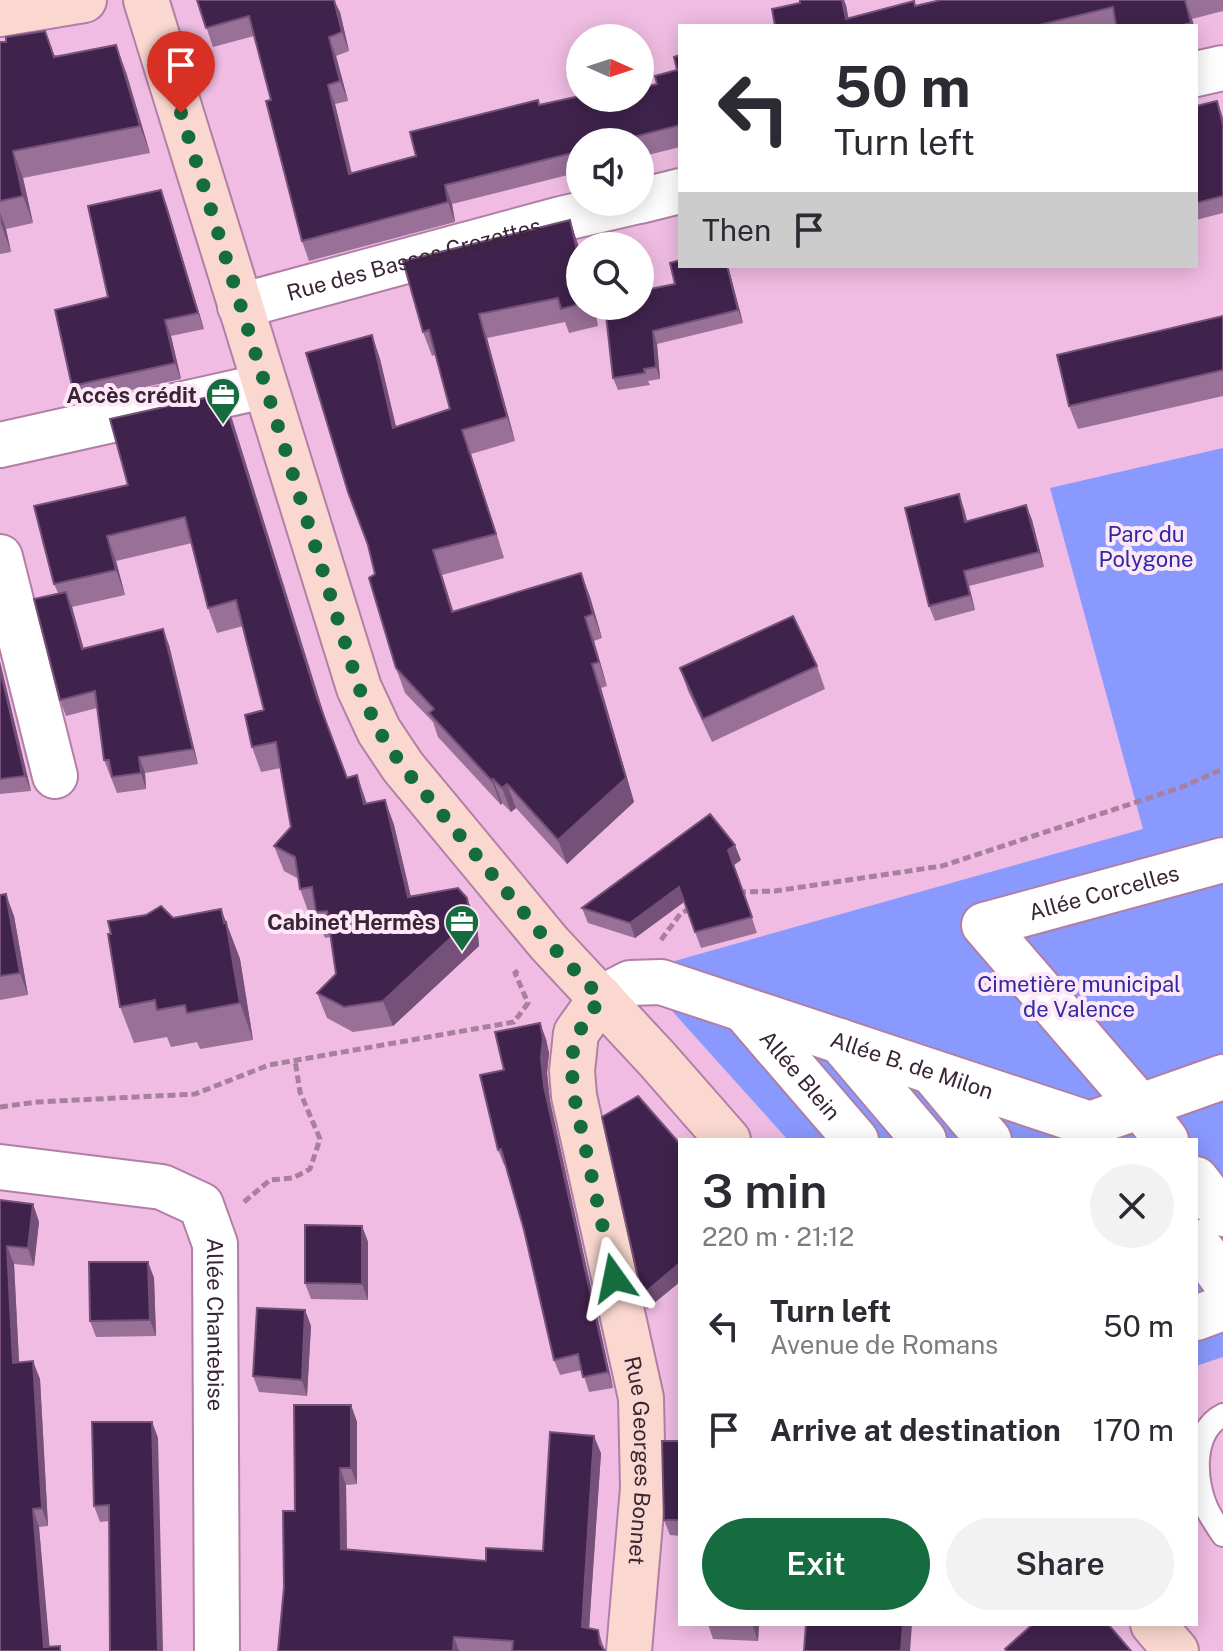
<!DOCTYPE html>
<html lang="en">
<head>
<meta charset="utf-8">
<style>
  :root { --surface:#fff; --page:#f2f2f3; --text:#2b2b33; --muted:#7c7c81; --accent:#146c3f }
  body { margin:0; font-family:"Public Sans",sans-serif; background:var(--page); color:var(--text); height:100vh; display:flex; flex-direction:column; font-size:30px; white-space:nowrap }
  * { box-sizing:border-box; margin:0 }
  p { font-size:26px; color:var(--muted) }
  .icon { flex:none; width:44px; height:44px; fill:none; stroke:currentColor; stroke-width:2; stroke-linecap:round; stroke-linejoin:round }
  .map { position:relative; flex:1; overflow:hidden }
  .drawer { position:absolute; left:678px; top:1138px; width:520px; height:488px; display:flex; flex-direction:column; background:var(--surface); border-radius:0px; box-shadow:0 4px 20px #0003 }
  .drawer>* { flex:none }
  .top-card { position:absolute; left:678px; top:24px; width:520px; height:244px; border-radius:0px; box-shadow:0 4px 20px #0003; background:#fff; color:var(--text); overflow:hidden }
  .needle { width:52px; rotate:93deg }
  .fabs { position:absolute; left:566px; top:24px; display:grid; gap:16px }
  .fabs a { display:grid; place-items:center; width:88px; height:88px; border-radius:50%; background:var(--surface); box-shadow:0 4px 20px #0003; font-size:40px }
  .pin { position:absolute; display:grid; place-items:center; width:68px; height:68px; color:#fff; margin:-82px -34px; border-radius:50% 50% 50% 0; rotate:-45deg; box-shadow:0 0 8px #0007 }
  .pin .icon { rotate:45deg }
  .me { position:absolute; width:88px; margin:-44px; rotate:348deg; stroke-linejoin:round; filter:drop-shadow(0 0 6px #0008) }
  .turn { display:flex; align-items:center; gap:28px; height:168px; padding:0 24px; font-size:36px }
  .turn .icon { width:104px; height:104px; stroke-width:2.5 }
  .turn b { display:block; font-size:56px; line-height:68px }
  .then { display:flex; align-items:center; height:76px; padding:0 24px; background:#0003; gap:16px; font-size:30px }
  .round { display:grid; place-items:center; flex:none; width:84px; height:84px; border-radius:42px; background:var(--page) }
  .head { display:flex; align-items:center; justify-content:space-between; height:136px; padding:0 24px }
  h1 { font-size:48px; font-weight:600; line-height:60px }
  .cta { display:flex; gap:16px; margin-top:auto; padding:16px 24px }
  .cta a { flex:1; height:92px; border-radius:48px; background:var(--accent); color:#fff; font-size:32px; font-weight:600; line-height:92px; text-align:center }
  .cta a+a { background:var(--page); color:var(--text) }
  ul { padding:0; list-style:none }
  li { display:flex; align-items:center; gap:24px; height:104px; padding:0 24px }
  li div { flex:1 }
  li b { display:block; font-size:30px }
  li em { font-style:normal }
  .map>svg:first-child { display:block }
  .green { fill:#8999fd }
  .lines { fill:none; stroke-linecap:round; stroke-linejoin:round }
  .lane-casing { stroke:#b17fa5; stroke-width:26 }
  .street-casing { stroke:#b17fa5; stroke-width:48 }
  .secondary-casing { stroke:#b17fa5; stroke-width:48 }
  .path { stroke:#a7809e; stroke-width:5; stroke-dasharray:8 4; stroke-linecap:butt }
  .lane { stroke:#fff; stroke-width:22 }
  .street { stroke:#fff; stroke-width:44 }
  .secondary { stroke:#fad8cf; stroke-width:44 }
  .wall { fill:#987098 }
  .shaded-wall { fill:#755179 }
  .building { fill:#40234c; stroke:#755179; stroke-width:2 }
  .route { stroke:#146c3f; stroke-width:14; stroke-dasharray:0 25.2 }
  .labels { text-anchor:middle; stroke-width:8; stroke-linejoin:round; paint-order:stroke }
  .street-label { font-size:22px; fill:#392535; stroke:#fee8f8 }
  .poi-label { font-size:22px; font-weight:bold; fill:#392535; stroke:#fee8f8; text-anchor:end }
  .park-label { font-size:22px; fill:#2f2aa1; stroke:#fee8f8 }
</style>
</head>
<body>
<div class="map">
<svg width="1223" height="1651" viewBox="0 0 1223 1651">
  <rect width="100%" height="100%" fill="#f0bce3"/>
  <path class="green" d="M1223 448V1357L1196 1366V1140H788L673 1012 661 982 671 962 1143 829 1050 488Z"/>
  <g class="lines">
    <g class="lane-casing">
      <path id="lane" d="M1223 1415C1190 1432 1194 1484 1209 1513 1213 1520 1218 1528 1223 1535"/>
    </g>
    <g class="street-casing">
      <g id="street">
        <path d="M1196 74 1223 68"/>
        <path d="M640 201 680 191"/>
        <path id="s1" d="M240 306 561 219 634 202"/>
        <path d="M0 445 264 386"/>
        <path d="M0 557 55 776"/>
        <path id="s2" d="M601 998 630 983 661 982 1090 1124 1223 1077"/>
        <path id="s3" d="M744 1010 856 1140"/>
        <path d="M840 1041 924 1140"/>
        <path d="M932 1072 989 1140"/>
        <path id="s4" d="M1166 1140 1140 1106 984 925 1223 860"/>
        <path id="s5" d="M0 1167 162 1187 201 1205 215 1244 217 1651"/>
        <path d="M1196 1179 1223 1214"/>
        <path d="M1196 1242 1223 1279"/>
        <path d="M1196 1318 1223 1308"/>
      </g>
    </g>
    <g class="secondary-casing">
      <g id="secondary">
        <path d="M146 0 359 688 379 731 403 767 549 943 657 1059 728 1140"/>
        <path d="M0 14 84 0"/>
        <path id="s6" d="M601 998 576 1033 572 1071 574 1096 641 1398 643 1488 629 1651"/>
        <path d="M1153 1624 1176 1651"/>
      </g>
    </g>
    <path class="path" d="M738 892 775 891 942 866 1182 787 1223 769
      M661 940 681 913 692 908
      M0 1107 37 1102 195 1094 269 1065 514 1022 528 1003 515 973 519 970
      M244 1202 270 1180 293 1178 310 1169 320 1139 300 1092 295 1060"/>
    <use href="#lane" class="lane"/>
    <use href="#street" class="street"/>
    <use href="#secondary" class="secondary"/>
  </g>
  <path class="wall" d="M197 0 340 12 349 51 336 56 348 101 335 104 352 173 416 156 538 100 540 105 580 98H589L590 100 657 84 677 70 680 55V147L640 157V142H580V172L452 204 455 222 309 261 302 241 271 100 254 36 213 47Z
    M941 0H1223V11L1192 19 1194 26H775L846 5 848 18 916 6Z
    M0 42 126 72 150 153 23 178 33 223 6 229 11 252 0 254Z
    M1217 101 1223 117V213L1196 220V106Z
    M161 190 204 329 171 336 181 379 78 402 72 386 108 297Z
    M570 220 580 251V306H593L598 326 569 333 565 322 487 338 515 441 471 454 504 558 442 575 453 612 581 573 590 597 602 638 594 641 607 686 601 688 634 802 567 864 516 808 511 812 502 803 501 805 438 737 433 722 405 693 396 668 375 574 372 335 380 359 396 427 450 409 435 355 432 356 423 332Z
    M728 266 743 323 657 344 660 379 648 381 650 385 618 390 613 378 675 284Z
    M1223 316V396L1078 429 1069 406Z
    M232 419 326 721 347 778 367 804 385 800 394 825 411 897 467 898 477 924 479 946 393 1026 353 1032 327 1018 317 993 336 974 331 937 325 938 316 913 309 914 300 889 299 879 284 871 274 846 291 827 281 768 261 772 252 747 264 710 243 626 217 633 208 608 192 543 116 561 125 595 72 607 84 649 169 645 198 764 145 773 146 789 117 793 104 760 97 708 66 716 60 700 58 593 54 584 128 485Z
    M1026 505 1032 520 1044 567 969 586 975 610 935 621 929 606 964 509 967 521Z
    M0 662 31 791 0 794Z
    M817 666 825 689 712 742 688 691 680 668Z
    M741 860 734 865 757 933 701 948 684 902 635 938 588 923 582 908Z
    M0 895 14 916 28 995 0 1000Z
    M221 909 240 959 253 1040 200 1049 197 1042 171 1047 167 1037 134 1043 120 1007 173 918Z
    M546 1039 549 1053 547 1073 550 1101 613 1388 589 1392 582 1370 560 1375 554 1360 524 1230 505 1165H504L498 1150Z
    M0 1200 33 1204 39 1222 34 1266 14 1264 19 1362 40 1379 48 1526 39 1527 49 1647 0 1651Z
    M362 1226 368 1242V1300L311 1299 305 1283Z
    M148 1262 154 1278 156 1336 96 1337 90 1321Z
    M305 1310 311 1326 307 1396 259 1392 253 1376Z
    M351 1405 357 1422V1484L346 1485 347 1549 486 1561 543 1551 601 1453 589 1629 598 1630 605 1651H278L295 1511Z
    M152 1422 158 1438 109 1521 100 1522 94 1506Z
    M680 1441V1536L670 1535 664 1520Z
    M708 1624H759L758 1641 713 1639Z"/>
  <path class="shaded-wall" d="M334 0 340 12 349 51 342 32Z
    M842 0H844L846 5 850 26 846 19Z
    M1185 0 1192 19 1194 26H1192L1191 23Z
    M329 37 336 56 348 101 340 81Z
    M116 45 126 72 150 153 140 126Z
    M328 85 335 104 356 194 349 174Z
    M13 151 23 178 33 223 23 196Z
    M445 185 452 204 455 222 448 202Z
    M161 190 167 206 204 329 198 313Z
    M0 212 6 229 11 252 1 224Z
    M570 220 580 251V264Z
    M727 266H728L743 323 738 310Z
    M591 306H593L598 326Z
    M479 314 487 338 515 441 507 417Z
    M165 320 171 336 181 379 175 363Z
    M653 331 657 344 660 379 656 367Z
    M372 335 380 359 402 452 393 428Z
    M222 394 232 419 327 724 317 698Z
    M462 430 471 454 504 558 496 534Z
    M959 494 964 509 971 537 965 522Z
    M1026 505 1032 520 1044 567 1039 552Z
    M107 536 116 561 125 595 116 570Z
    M433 550 442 575 461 636 452 612Z
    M964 571 969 586 975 610 970 595Z
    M581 573 590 597 602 638 593 614Z
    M66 592 72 607 88 665 82 649Z
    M585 617 594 641 607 686 599 662Z
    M163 629 169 645 198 764 193 749Z
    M0 662 31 791 25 776 0 669Z
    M592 664 601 688 634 802 567 864 558 840Z
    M139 757 145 773 146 789 141 773Z
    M357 775 366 801 373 830 364 804Z
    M493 779 502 803 501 805 492 781Z
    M507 784 516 808 511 812 502 788Z
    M385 800 394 825 417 923 408 897Z
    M735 845 741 860 734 865 757 933 728 850Z
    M679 887 684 902 635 938 630 923Z
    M6 894 14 916 28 995 20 973Z
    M467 898 477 924 479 946 393 1026 383 1001Z
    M221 909 240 959 253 1040 240 1003Z
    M540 1023 546 1039 549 1053 547 1073 550 1101 613 1388 608 1372 544 1086Z
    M33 1204 39 1222 34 1266 28 1248Z
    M362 1226 368 1242V1300L362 1284Z
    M7 1246 14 1264 20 1381 13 1363Z
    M148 1262 154 1278 156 1336 150 1320Z
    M680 1263V1282L647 1309 642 1295Z
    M305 1310 311 1326 307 1396 302 1380Z
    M33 1361 40 1379 48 1526 42 1508Z
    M351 1405 357 1422V1484L351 1468Z
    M152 1422 158 1438 163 1651H158Z
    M594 1436 601 1453 588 1644 582 1627Z
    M340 1468 346 1485 347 1566 341 1549Z
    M33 1509 39 1527 50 1651 44 1647Z
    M752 1624H759L758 1641Z
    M903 1624H912L910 1651H901Z
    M454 1637 459 1651H453Z"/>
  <path class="building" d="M197 0H334L342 32 329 37 340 81 328 85 349 174 416 156 410 132 538 100 539 105 580 96V98H589V100L596 98H640V88L657 84 655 76 677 70 674 57 680 55V125L614 142H580V151L445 185 448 202 302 241 266 101 271 100 249 16 206 28Z
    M800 0H842L846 19 914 1 915 6 941 0H1185L1191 23 1178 26H1157L1156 25 1150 26H1116L1113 7 1035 26H775L772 9 800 3Z
    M45 31 54 57 116 45 140 126 13 151 23 196 0 201V42H6V37Z
    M1217 101 1223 125V196L1196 203V106Z
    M161 190 198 313 165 320 175 363 72 386 55 310 108 297 88 206Z
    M570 220 580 264V304L561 309 558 298 479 314 507 417 462 430 496 534 433 550 452 612 581 573 593 614 585 617 599 662 592 664 626 778 558 840 507 784 502 788 493 779 492 781 429 713 434 709 396 668 369 578 375 574 368 545 348 492 306 353 372 335 393 428 450 409 429 330 423 332 403 261Z
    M680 260V266H727L738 310 653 331 656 367 644 369 645 373 613 378 605 306H640V291L675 284 670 263Z
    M1223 316V370L1069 406 1057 355Z
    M222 394 317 698 347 778 357 775 364 804 385 800 408 897 458 888 467 898 470 920 383 1001 344 1007 317 993 336 974 327 911 316 912 312 887 300 889 295 857 274 846 291 827 276 742 252 747 245 715 264 710 236 600 208 608 185 517 107 536 116 570 54 584 34 506 128 485 110 419Z
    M959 494 965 522 1026 505 1039 552 964 571 970 595 929 606 905 508Z
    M66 592 82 649 163 629 193 749 139 757 141 773 112 777 109 760H104L95 691 60 700 34 599Z
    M793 616 817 666 703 719 680 668Z
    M0 669 25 776 0 779Z
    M710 814 735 845 728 850 752 917 695 932 679 887 630 923 582 908Z
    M6 894 20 973 0 976V895Z
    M161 906 173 918 221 909 224 923 226 922 240 1003 187 1013 185 1005 157 1010 155 1000 120 1007 108 934H111L108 921 146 915Z
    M540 1023 543 1038 541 1058 544 1086 608 1372 583 1377 578 1354 554 1360 524 1230 501 1149 498 1150 480 1075 504 1070 495 1032Z
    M638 1096 680 1144V1263L642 1295 602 1117Z
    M0 1200 33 1204 28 1248 7 1246 13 1363 33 1361 42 1508 33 1509 44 1647 60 1646V1651H0Z
    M305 1225 362 1226V1284L305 1283Z
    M89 1262H148L150 1320 90 1321Z
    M257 1308 305 1310 302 1380 253 1376Z
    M294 1405H351V1468H340L341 1549 486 1561V1548L543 1551 550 1432 594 1436 582 1627 598 1630 600 1644 605 1651H512L513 1641 454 1637 453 1651H278L284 1587 283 1511H295Z
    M92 1422H152L158 1651H110L109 1505 94 1506Z
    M662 1441H680V1520H664Z
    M806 1624H903L901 1651H804Z
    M1033 1624H1108L1131 1651H1007L1005 1649Z"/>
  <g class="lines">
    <path class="route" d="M181 113 359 688 379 731 403 767 549 943 601 998C572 1039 569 1046 574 1096L614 1278"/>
  </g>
  <defs>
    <g id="office-pin" transform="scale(1.8)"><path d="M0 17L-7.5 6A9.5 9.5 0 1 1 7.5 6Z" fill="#146c3f" stroke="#fee8f8"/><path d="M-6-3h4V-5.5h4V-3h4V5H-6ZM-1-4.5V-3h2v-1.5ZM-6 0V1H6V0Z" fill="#fff"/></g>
  </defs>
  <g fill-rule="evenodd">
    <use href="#office-pin" x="223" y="395"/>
    <use href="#office-pin" x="462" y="922"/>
  </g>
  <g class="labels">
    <g class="street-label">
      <text dy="8" stroke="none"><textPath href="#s1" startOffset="180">Rue des Basses Crozettes</textPath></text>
      <text dy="8" stroke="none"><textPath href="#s4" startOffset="406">Allée Corcelles</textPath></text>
      <text dy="8" stroke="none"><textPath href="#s2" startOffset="328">Allée B. de Milon</textPath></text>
      <text dy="8" stroke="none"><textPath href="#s3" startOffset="86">Allée Blein</textPath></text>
      <text dy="8" stroke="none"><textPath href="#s5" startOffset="328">Allée Chantebise</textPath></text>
      <text dy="8" stroke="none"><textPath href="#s6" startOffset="478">Rue Georges Bonnet</textPath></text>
    </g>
    <g class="poi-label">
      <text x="197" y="403">Accès crédit</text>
      <text x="436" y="930">Cabinet Hermès</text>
    </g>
    <g class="park-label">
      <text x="1146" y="542">Parc du<tspan x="1146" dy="25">Polygone</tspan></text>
      <text x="1079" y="992">Cimetière municipal<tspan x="1079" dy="25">de Valence</tspan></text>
    </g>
  </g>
</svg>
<div class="fabs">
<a><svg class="needle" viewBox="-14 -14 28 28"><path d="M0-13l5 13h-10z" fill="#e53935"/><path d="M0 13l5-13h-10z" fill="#7c7c81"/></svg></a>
<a><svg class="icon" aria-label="sound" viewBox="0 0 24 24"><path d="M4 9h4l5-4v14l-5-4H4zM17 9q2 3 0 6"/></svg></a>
<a><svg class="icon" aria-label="search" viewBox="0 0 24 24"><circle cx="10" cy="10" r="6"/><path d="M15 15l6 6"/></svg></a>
</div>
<div class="pin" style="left:181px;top:113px;background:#d93025"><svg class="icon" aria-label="arrive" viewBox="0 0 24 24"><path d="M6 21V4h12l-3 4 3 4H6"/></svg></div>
<svg class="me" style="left:614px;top:1278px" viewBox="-20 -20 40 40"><path d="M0-17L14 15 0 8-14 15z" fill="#146c3f" stroke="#fff" stroke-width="4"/></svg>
<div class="top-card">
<div class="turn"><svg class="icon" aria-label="left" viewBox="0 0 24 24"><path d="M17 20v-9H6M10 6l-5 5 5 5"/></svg><div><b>50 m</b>Turn left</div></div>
<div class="then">Then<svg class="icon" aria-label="arrive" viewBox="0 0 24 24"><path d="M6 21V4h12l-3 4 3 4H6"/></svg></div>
</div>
<section class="drawer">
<div class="head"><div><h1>3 min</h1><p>220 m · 21:12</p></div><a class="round"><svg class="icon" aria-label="close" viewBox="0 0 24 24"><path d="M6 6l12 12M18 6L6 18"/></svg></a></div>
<ul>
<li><svg class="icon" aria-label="left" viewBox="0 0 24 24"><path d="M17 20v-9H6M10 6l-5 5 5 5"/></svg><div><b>Turn left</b><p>Avenue de Romans</p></div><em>50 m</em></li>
<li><svg class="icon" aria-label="arrive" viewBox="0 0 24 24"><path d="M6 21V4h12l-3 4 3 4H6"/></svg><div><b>Arrive at destination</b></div><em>170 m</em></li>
</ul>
<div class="cta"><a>Exit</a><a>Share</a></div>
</section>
</div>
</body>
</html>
